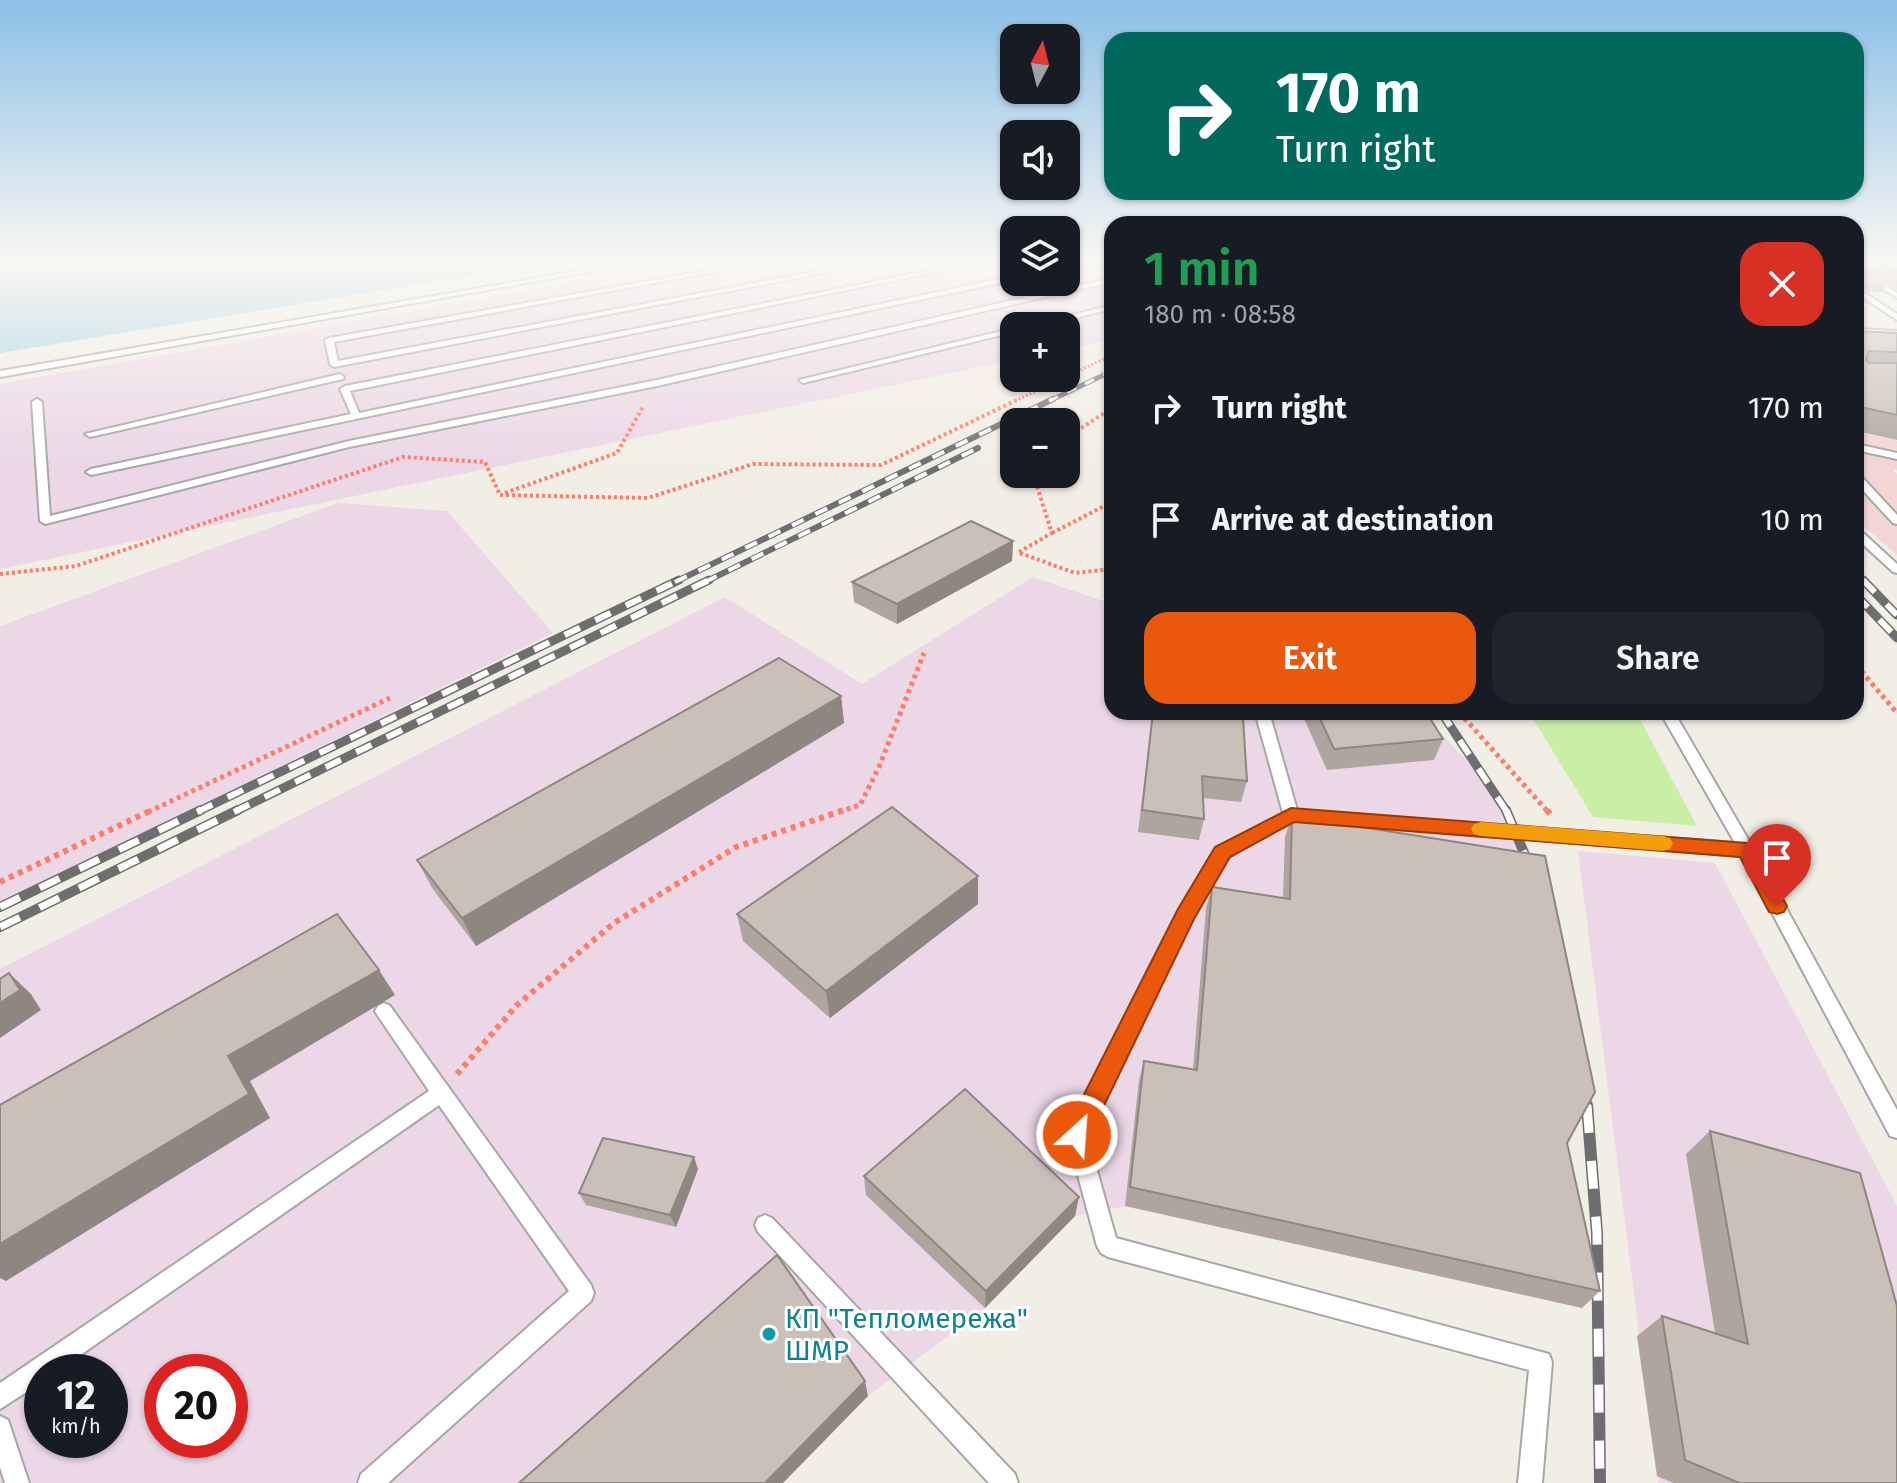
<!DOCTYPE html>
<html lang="en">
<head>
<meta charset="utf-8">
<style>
  :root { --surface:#171b24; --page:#20242c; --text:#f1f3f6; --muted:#9ea1a6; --accent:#ea580c }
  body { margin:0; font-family:"Fira Sans",sans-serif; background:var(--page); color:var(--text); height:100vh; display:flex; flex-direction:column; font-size:30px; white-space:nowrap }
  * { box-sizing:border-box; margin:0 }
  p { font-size:26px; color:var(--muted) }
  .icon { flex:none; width:44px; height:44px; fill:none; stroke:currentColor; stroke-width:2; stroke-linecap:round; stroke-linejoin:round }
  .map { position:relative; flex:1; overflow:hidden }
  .drawer { position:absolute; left:1104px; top:216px; width:760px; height:504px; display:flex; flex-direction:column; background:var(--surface); border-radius:24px; box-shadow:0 2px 6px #0004 }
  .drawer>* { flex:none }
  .banner { position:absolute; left:1104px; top:32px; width:760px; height:168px; border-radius:24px; box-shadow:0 2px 6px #0004; background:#00695c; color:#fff; overflow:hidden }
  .needle { width:52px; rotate:7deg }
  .fabs { position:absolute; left:1000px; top:24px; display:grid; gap:16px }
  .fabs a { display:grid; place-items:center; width:80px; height:80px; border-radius:16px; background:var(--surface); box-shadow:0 2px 6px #0004; font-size:40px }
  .speed { position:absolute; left:24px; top:1354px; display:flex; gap:16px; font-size:40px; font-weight:700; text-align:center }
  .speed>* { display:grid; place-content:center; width:104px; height:104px; border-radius:50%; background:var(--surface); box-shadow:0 2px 6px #0004; line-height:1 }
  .speed small { font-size:20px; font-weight:400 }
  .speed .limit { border:12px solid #d22; background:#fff; color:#111 }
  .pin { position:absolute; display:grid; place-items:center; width:68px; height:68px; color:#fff; margin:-82px -34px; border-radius:50% 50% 50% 0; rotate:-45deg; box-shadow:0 0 8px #0007 }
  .pin .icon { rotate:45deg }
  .me { position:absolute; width:88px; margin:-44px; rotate:26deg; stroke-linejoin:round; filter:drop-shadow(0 0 6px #0008) }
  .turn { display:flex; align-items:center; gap:28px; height:168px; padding:0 40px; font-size:36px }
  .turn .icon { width:104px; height:104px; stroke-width:2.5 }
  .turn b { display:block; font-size:56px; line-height:68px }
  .round { display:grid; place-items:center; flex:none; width:84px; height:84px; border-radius:24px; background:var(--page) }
  .summary { display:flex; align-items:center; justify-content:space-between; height:136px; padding:0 40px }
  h1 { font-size:48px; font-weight:600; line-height:60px; color:#1e9e55 }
  .primary-button { display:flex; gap:16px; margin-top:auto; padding:16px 40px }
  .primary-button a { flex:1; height:92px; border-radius:24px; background:var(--accent); color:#fff; font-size:32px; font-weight:600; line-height:92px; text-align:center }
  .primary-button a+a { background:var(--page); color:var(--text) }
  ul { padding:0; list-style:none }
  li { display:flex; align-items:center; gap:24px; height:112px; padding:0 40px }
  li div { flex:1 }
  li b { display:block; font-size:30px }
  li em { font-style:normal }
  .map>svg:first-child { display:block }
  .commercial { fill:#f3d5d3 }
  .industrial { fill:#ebd7e6; fill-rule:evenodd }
  .grass { fill:#c9efa7 }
  .water { fill:#a2d2e3 }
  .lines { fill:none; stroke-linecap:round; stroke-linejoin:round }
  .lane-casing { stroke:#a7a7a7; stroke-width:4 }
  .path-far3 { stroke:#ff7c68; stroke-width:3; stroke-dasharray:2 2; stroke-linecap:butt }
  .path-far2 { stroke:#ff7c68; stroke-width:4; stroke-dasharray:3 3; stroke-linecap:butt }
  .path-far1 { stroke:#ff7c68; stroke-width:5; stroke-dasharray:4 4; stroke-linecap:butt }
  .path { stroke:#ff7c68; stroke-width:6; stroke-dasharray:5 5; stroke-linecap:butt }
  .lane { fill:#fff; fill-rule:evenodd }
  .rail-far4-casing { stroke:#6e6e6e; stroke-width:5 }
  .rail-far3-casing { stroke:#6e6e6e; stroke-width:6 }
  .rail-far2-casing { stroke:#6e6e6e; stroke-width:9 }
  .rail-far1-casing { stroke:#6e6e6e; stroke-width:10 }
  .rail-casing { stroke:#6e6e6e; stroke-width:12 }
  .rail-far4 { stroke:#fff; stroke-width:3; stroke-dasharray:10; stroke-linecap:butt }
  .rail-far3 { stroke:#fff; stroke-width:4; stroke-dasharray:13; stroke-linecap:butt }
  .rail-far2 { stroke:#fff; stroke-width:6; stroke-dasharray:17; stroke-linecap:butt }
  .rail-far1 { stroke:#fff; stroke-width:7; stroke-dasharray:22; stroke-linecap:butt }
  .rail { stroke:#fff; stroke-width:9; stroke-dasharray:28; stroke-linecap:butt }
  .wall { fill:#aea59e }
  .shaded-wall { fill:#8d8681 }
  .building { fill:#cac0b8; stroke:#8d8681; stroke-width:2 }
  .route { fill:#ea580c; stroke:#983908; stroke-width:2 }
  .slow { fill:#f59e0b }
  .culture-dot { fill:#0f9aa8; stroke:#fff; stroke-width:3 }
  .labels { text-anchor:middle; stroke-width:6; stroke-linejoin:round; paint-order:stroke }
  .near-culture-label { font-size:28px; fill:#0d838f; stroke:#fff; text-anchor:start }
</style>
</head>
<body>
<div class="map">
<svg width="1897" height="1483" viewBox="0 0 1897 1483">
  <rect width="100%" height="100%" fill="#f1eee5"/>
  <path class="commercial" d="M1856 431 1897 441V470H1893L1897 474V555L1856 520Z"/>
  <path class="industrial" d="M696 260H1014V282H1066V260H1112V340L1066 349V326H1014V360L0 569V384Z
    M338 503 447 511 553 633 0 903V626Z
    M1033 577 1112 604V712H1421L1490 786 1532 877 1551 1162 1582 1308 1125 1206 1075 1216 985 1308 868 1396 783 1483H0V969L725 597 862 684ZM42 1372H110V1440H42ZM162 1372H230V1440H162Z
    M1578 851 1715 863 1897 1206V1483H1658Z"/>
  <path class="grass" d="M1529 712H1636L1697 826 1593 817Z"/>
  <path class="water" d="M0 260H566L0 353Z"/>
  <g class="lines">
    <g class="lane-casing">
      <path id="lane" d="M641 260H655L0 377V371Z
        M767 260H780L334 342 338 361 878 260H891L334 367 330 364 325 340 329 338Z
        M983 260H995L350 391 359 413 1014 276V280L91 475 86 472 91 469 351 414 340 389 345 386Z
        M1084 261 1112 262V266L1084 265 1066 269V265Z
        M1856 267 1897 293V298L1856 272Z
        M1112 278V282L657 386 349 447 45 524 40 521 32 402 37 399 42 402 50 516 349 441 657 380Z
        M1856 287 1897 314V320L1856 293Z
        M1112 305V309L1042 326H1028Z
        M1014 328V332L803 383 799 380Z
        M1856 329 1897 331V335L1856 333Z
        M340 374 344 377 343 379 121 430 90 437 85 434Z
        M1856 444 1897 453V459L1856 450Z
        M1856 474 1860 475 1897 515V524L1893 523 1856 483Z
        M1856 529 1860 530 1897 564V573L1893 572 1856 538Z
        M1255 712H1269L1297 810 1735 843 1660 712H1674L1752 846 1897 1110V1138L1890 1136 1742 856 1293 821 1229 856 1192 918 1087 1135 1116 1238 1549 1354 1552 1362 1542 1483H1518L1529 1370 1108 1257 1101 1253 1097 1246 1067 1135 1179 910 1217 848 1283 813Z
        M384 1003 390 1006 591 1285 594 1293 591 1301 388 1483H358L361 1474 569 1291 439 1105 56 1372H42V1382L0 1409V1383L429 1091 378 1016 375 1011 378 1006Z
        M765 1215 772 1218 1015 1474 1018 1483H989L758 1232 755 1225 758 1218Z
        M0 1416 8 1420 29 1483H5L0 1467Z"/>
    </g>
    <path class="path-far3" d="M1066 377 1108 357
      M1015 401 1064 378"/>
    <path class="path-far2" d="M1066 438 1112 408
      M505 493 617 453 644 405
      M500 495 648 498 753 464 881 465 1019 399
      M1052 533 1112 502
      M1019 552 1052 533 1033 474
      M1020 553 1075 573 1112 569
      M0 574 76 566 403 457 485 462 500 495"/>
    <path class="path-far1" d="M1856 665 1897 713
      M1459 712 1548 812
      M148 812 390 698
      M839 812 860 805 879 767 924 653"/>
    <path class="path" d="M1547 810 1550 814
      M0 882 152 810
      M457 1074 517 1005 614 923 736 847 844 810"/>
    <use href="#lane" class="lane"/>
    <g class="rail-far4-casing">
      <path id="rail-far4" d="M1049 401 1112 371"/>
    </g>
    <g class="rail-far3-casing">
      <path id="rail-far3" d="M1856 573 1865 582
        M675 582 1053 399
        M705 582 978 448"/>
    </g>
    <g class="rail-far2-casing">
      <path id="rail-far2" d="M1863 580 1897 615
        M1856 595 1897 638
        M1441 712 1507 812
        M197 812 679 580
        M234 812 709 580"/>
    </g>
    <g class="rail-far1-casing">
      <path id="rail-far1" d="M1506 810 1533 874
        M0 907 201 810
        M0 927 238 810
        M1584 1084 1587 1107"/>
    </g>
    <g class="rail-casing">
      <path id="rail" d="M1587 1105 1597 1233 1600 1483"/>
    </g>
    <use href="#rail-far4" class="rail-far4"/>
    <use href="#rail-far3" class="rail-far3"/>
    <use href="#rail-far2" class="rail-far2"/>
    <use href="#rail-far1" class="rail-far1"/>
    <use href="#rail" class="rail"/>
  </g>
  <path class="wall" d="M1856 260H1897V290L1887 284 1882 292H1869L1857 285 1856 286Z
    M1856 331 1897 333V440L1856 431Z
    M1013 541 1012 561 897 624 854 602 852 582Z
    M841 696 844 723 476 946 432 888 417 860Z
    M1153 712 1247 781 1241 802 1203 798 1204 819 1199 840 1138 832Z
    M1301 712H1426L1443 739 1434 760 1327 770Z
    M1292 816 1567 1143 1600 1291 1582 1308 1125 1206 1139 1080 1144 1061 1193 1069 1206 908 1212 887 1283 898 1285 837Z
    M978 876V904L830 1018 743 941 737 914Z
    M1710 1131 1897 1483H1673L1657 1476 1637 1336 1662 1316 1715 1333 1686 1154Z
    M698 1169 676 1227 586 1205 579 1193Z
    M864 1176 1075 1216 985 1308 866 1195Z"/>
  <path class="shaded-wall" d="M1013 541 1012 561 897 624V604Z
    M841 696 844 723 476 946 462 918Z
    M978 876V904L830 1018 826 991Z
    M379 970 395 995 250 1081 270 1118 6 1281 0 1278V1244L228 1056Z
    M9 973 31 994 41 1010 0 1038V1003Z
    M694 1157 698 1169 676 1227 670 1215Z
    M1079 1197 1075 1216 985 1308 986 1291Z
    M865 1381 868 1396 783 1483H765Z"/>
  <path class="building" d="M1856 260H1871L1894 273H1880L1866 265 1864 272H1856Z
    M1856 331 1897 333V352L1869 351 1866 360 1869 363H1897V415L1856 406Z
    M971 521 1013 541 897 604 852 582Z
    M779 658 841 696 462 918 417 860Z
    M1153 712H1197L1243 718 1247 781 1202 776 1204 819 1142 810Z
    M1317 712H1426L1443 739 1334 749Z
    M892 807 978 876 826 991 737 914Z
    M1292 816 1545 856 1595 1092 1567 1143 1600 1291 1130 1187 1144 1061 1197 1070 1212 887 1290 899Z
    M337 914 379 970 228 1056 249 1094 0 1244V1105Z
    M9 973 20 990 0 1003V979Z
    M965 1089 1079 1197 986 1291 864 1176Z
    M1710 1131 1860 1173 1897 1306V1483H1739L1685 1460 1662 1316 1748 1344Z
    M603 1138 694 1157 670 1215 579 1193Z
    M777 1255 865 1381 765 1483H519Z"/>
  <linearGradient id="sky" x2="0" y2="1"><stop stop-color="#8cc0e6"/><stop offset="0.56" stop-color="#f9f7f3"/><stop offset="1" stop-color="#f9f7f3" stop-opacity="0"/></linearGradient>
  <rect width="1897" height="467" fill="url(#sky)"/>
  <path class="route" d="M1291 808 1747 843 1754 845 1787 906 1784 912 1777 914 1769 912 1740 857 1294 822 1230 857 1194 919 1086 1143 1077 1147 1068 1143 1064 1135 1068 1126 1178 909 1215 847Z"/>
  <path class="slow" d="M1481 822 1663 836 1670 838 1673 843 1670 849 1663 851 1481 836 1474 834 1471 829 1474 824Z"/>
  <circle class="culture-dot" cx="769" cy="1334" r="8"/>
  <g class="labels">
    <g class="near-culture-label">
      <text x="785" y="1328">КП "Тепломережа"<tspan x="785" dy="32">ШМР</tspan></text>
    </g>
  </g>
</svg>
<div class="fabs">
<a><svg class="needle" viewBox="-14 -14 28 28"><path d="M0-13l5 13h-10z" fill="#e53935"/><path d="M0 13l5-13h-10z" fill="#9ea1a6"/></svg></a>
<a><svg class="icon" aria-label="sound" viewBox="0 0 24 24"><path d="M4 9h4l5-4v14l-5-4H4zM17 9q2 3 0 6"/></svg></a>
<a><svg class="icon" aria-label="layers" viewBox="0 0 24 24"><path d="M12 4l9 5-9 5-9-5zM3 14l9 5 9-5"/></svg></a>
<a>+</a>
<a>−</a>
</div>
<div class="speed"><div>12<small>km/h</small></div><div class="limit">20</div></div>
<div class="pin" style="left:1777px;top:906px;background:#d93025"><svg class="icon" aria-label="arrive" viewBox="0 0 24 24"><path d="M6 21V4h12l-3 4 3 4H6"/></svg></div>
<svg class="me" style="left:1077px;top:1135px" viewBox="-20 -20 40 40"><circle r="17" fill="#ea580c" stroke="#fff" stroke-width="3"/><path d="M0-11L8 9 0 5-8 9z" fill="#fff"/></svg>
<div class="banner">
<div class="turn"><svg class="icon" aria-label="right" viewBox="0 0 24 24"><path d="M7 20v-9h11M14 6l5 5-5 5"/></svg><div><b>170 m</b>Turn right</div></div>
</div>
<section class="drawer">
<div class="summary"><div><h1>1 min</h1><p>180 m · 08:58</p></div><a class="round" style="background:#d93025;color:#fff"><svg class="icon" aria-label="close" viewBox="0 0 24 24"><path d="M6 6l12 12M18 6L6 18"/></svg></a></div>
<ul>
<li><svg class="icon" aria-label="right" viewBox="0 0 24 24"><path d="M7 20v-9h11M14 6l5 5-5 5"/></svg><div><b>Turn right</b></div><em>170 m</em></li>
<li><svg class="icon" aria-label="arrive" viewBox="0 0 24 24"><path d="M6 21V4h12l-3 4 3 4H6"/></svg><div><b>Arrive at destination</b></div><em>10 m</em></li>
</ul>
<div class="primary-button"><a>Exit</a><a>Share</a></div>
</section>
</div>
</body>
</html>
